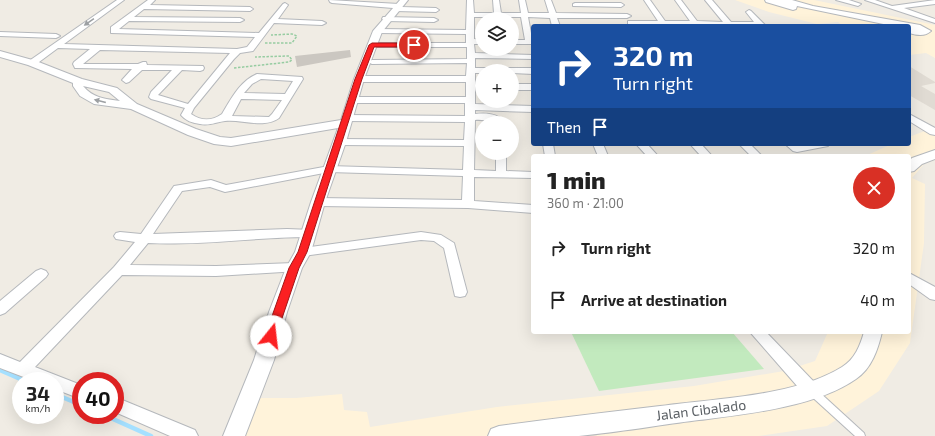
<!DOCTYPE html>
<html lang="en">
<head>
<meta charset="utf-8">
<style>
  :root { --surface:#fff; --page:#f6f6f6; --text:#222; --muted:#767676 }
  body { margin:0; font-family:"Exo 2",sans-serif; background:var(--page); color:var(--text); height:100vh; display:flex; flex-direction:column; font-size:15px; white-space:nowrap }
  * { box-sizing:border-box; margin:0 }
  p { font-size:13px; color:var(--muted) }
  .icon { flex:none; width:22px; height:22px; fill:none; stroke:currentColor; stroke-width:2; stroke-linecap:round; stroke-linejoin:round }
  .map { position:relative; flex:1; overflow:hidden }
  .panel { position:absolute; left:531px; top:154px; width:380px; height:180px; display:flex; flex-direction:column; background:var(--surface); border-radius:4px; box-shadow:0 4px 16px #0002 }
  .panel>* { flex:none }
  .top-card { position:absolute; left:531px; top:24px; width:380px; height:122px; border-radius:4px; box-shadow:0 4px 16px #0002; background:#1a4fa0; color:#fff; overflow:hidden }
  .fabs { position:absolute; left:475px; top:12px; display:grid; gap:8px }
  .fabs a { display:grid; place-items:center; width:44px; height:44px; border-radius:50%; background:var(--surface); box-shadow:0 4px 16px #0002; font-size:20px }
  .speed { position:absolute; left:12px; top:372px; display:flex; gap:8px; font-size:20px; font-weight:700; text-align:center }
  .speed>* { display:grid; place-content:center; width:52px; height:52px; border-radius:50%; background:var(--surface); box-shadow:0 4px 16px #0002; line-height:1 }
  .speed small { font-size:10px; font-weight:400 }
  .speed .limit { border:6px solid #d22; background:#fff; color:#111 }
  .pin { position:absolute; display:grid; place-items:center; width:34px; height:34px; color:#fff; margin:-17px; border:2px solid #fff; border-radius:50%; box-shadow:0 1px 4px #0007 }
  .me { position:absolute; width:44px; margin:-22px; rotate:16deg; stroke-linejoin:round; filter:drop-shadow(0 0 3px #0008) }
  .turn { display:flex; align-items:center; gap:14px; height:84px; padding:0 16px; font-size:18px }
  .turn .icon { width:52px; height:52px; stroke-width:2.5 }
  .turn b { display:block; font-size:28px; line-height:34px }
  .then { display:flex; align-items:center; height:38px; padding:0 16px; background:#0003; gap:8px; font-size:15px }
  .round { display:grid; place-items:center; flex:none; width:42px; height:42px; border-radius:21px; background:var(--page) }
  .overview { display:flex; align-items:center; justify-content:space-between; height:68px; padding:0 16px }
  h1 { font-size:24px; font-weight:800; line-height:30px }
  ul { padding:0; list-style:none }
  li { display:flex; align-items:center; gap:12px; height:52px; padding:0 16px }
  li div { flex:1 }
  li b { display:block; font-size:15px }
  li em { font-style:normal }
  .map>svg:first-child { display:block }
  .commercial { fill:#fff3da }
  .education { fill:#e0dbd3 }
  .green { fill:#c2eabe }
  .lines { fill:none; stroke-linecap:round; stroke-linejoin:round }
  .stream { stroke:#a5e0ff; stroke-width:4.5 }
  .building { fill:#cbc7c1 }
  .service-casing { stroke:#b5b8bc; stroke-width:2 }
  .minor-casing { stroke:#b5b8bc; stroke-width:2 }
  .tertiary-casing { stroke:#b5b8bc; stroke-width:2 }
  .path { stroke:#96cca1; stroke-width:1.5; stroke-dasharray:2.5 1.5; stroke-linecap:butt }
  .service { fill:#fff; fill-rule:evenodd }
  .minor { fill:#fff; fill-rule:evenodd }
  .tertiary { fill:#fff; fill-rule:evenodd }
  .oneway { fill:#9da0a3 }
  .route { fill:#fb2022; stroke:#a31516 }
  .labels { text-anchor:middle; stroke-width:3.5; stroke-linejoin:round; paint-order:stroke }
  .near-street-label { font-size:14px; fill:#5c6166; stroke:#fff }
</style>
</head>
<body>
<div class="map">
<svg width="935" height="436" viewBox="0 0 935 436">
  <rect width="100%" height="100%" fill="#f0ece4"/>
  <path class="commercial" d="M735 0H814L935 25V58L926 53 909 55V26H843L838 22 817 24 769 12Z
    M935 127V160L924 164 912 178 925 184 924 243 910 343 879 391 827 426 759 436H238L257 398H296L342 394 344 410 367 412 370 427 497 407 694 386 784 371 815 361 828 332H909V156H865L892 144H909V137Z"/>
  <path class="education" d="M909 66 935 82V83L921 86 935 94V110L909 95Z"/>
  <path class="green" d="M571 332H732L764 369 599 391Z"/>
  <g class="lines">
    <path class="stream" d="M0 370 25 381
      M55 394 81 405
      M104 415 151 436"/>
  </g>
  <path class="building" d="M350 50 351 57 297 67 295 56Z"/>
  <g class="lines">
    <g class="service-casing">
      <path id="service" d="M814 389 817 390 864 433 865 436H855L811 396 810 393 811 390Z"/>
    </g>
    <g class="minor-casing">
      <path id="minor" d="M117 0H124L64 44 237 49 247 47 255 37 111 33V27L148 0H155L150 5 250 7 253 9 250 11 144 9 134 17 240 18 244 20 240 22 129 21 119 29 259 33 283 4 285 3 288 5 278 19 322 21 326 23 322 25 274 23 253 51 240 53 234 59 194 108 191 114C201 121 212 121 222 114 231 99 240 81 257 74L302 77 303 79 279 118C264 129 241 119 225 121 216 122 210 126 200 124 193 123 186 121 181 115L185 108 151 99 149 97 151 92 172 70H142L129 82 126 83 122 80 132 69 75 68 73 64 74 62 90 49 58 48 35 65H29L28 63 29 61ZM100 50 230 53 188 104 158 95 182 70 200 71 203 70 204 68 203 66 147 65 146 62H143L138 64H83ZM261 79 293 81 285 94 244 93 252 84ZM241 99 282 100 272 114 269 117 232 116Z
        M329 0 399 4 401 5 402 7 436 8 439 10 436 12 395 11 393 10V8L332 3 330 2Z
        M467 0H473L474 13H494L493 0H499L501 13H521L519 0H525L528 13H549L545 0H551L556 13 627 14 631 16 627 18H557L560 26H552L550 18 528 17 533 44H512V40H525L521 17H501L502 19H494V17H474V39L482 40V44H474L475 53 533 55V59L475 58V68H533V74L512 73V71H482V73H475V104L533 106V112L475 110V114C486 113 498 113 505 123 494 123 486 119 475 120L474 170 496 171V153H506V171L533 172V178L474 177V201L533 205V213L468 208 318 206 314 205 312 202 314 199 318 198 462 200 463 176 329 172 225 192 210 187 182 191 153 234 287 229 312 230 314 233 312 236 308 237C255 237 201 246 148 243L130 265 216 266 294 263 299 265 301 268 299 271 216 276 122 275 35 367 81 385V399L55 389V381H34L0 368V354L20 362 114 267 135 242 116 239 114 236 116 233 120 232 141 234 174 186 211 180 226 185 329 166 463 170 464 146 340 145 335 142 340 139 464 140 465 122 347 121 342 118 347 115 465 116V103H353L348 100 353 97H466V82H359L355 79 359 76H466L467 63 372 64 368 62 372 60 467 59V47H372L368 45 372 43H466V34L378 33 374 31 378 29 466 30Z
        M644 0H650L665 21H690L675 0H681L697 21 723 22 705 0H712L731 22H754L746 12 749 10 751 11 766 26 628 25V21H658Z
        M836 0H849L861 4 858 6Z
        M865 0H875L892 6 935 0V4L904 8 935 19V23Z
        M575 3H621L624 5 621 7 573 6V4Z
        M383 17 434 18 438 20 434 22 386 21 382 19Z
        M0 32 56 34 60 36 56 38 0 36Z
        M512 84H533V90H512Z
        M909 114 935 128V135L930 134 909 121Z
        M543 144H553L555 156H545Z
        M593 144H603L608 156H598Z
        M636 144H647L658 156H647Z
        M690 144H701L712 156H701Z
        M739 144H750L762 156H751Z
        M785 144H797L799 146 829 144 828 146 797 152 793 151Z
        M421 232 441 235 454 243 467 292 465 296 460 297 455 296 444 248 434 241 421 240 303 256 298 255 297 252 298 249 303 248Z
        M41 269 46 271 48 274 46 277 5 313 0 315V301L36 271Z
        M909 273 935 287V300L930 299 909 284Z
        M750 332H766L817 385 819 390 817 395 811 397 805 395Z
        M115 397 195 430 198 436H170L115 412Z"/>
    </g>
    <g class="tertiary-casing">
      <path id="tertiary" d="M400 0H408L382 32 377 45 364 79 346 142 325 202 311 252 302 268 287 312 274 360 245 436H223L254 360 269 312 286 268 295 252 311 202 338 128 231 146 214 144 188 135 131 109 94 104 80 96 73 86V83L28 65 0 57V51L36 61 82 79 117 88 137 104 196 129 220 137 231 138 341 120 354 79 373 31ZM83 86 109 92 120 101C105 99 93 98 83 86Z
        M765 0H792L813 6 920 25 931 31C924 37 917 35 909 33V26H893L797 6 796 9 793 10 766 2Z
        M935 150V159L922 164 914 171 909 172V161L912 158Z
        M864 332H882C878 349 872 368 856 379 816 407 747 414 699 420 659 425 619 432 579 436 549 436 518 436 488 436L491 429 499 426C558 418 618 411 677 404 727 398 799 394 842 367 855 359 860 346 864 332Z"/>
    </g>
    <path class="path" d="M265 43H292L297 36 292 34 271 35
      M234 68 289 62 292 60 289 56 255 57"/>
    <use href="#service" class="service"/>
    <use href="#minor" class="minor"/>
    <use href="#tertiary" class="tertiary"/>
  </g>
  <defs><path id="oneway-solid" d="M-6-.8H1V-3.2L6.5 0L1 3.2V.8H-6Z"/></defs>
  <g class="oneway">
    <use href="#oneway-solid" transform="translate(89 22) rotate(145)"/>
    <use href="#oneway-solid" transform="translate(100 101) rotate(-166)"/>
  </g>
  <path class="route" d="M372 43H414L417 45 414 47H374L362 79 307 252 299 268 276 336 275 339 271 340 267 339 265 336 289 268 298 252 355 79 369 45Z"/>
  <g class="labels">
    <g class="near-street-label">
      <text transform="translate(701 410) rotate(-7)" y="5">Jalan Cibalado</text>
    </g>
  </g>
</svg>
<div class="fabs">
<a><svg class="icon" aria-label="layers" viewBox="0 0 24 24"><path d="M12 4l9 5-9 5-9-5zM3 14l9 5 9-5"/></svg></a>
<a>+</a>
<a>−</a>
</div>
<div class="speed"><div>34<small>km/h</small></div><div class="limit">40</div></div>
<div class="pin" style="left:414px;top:45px;background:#d93025"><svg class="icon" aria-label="arrive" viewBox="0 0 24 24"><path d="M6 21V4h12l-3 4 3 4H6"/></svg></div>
<svg class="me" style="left:271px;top:336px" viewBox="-20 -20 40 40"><circle r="19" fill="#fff"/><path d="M0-13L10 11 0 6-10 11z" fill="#fb2022"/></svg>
<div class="top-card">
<div class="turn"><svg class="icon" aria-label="right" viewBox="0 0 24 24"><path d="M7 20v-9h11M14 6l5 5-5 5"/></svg><div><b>320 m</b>Turn right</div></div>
<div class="then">Then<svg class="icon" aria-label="arrive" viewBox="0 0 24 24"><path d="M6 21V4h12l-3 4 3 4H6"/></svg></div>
</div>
<section class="panel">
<div class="overview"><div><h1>1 min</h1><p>360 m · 21:00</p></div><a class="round" style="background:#d93025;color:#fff"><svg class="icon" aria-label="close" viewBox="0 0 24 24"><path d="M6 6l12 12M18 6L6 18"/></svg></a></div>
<ul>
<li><svg class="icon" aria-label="right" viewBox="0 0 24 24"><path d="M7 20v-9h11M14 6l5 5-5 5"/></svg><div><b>Turn right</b></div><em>320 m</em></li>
<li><svg class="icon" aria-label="arrive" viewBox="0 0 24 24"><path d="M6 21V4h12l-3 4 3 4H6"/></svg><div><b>Arrive at destination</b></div><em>40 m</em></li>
</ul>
</section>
</div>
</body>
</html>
